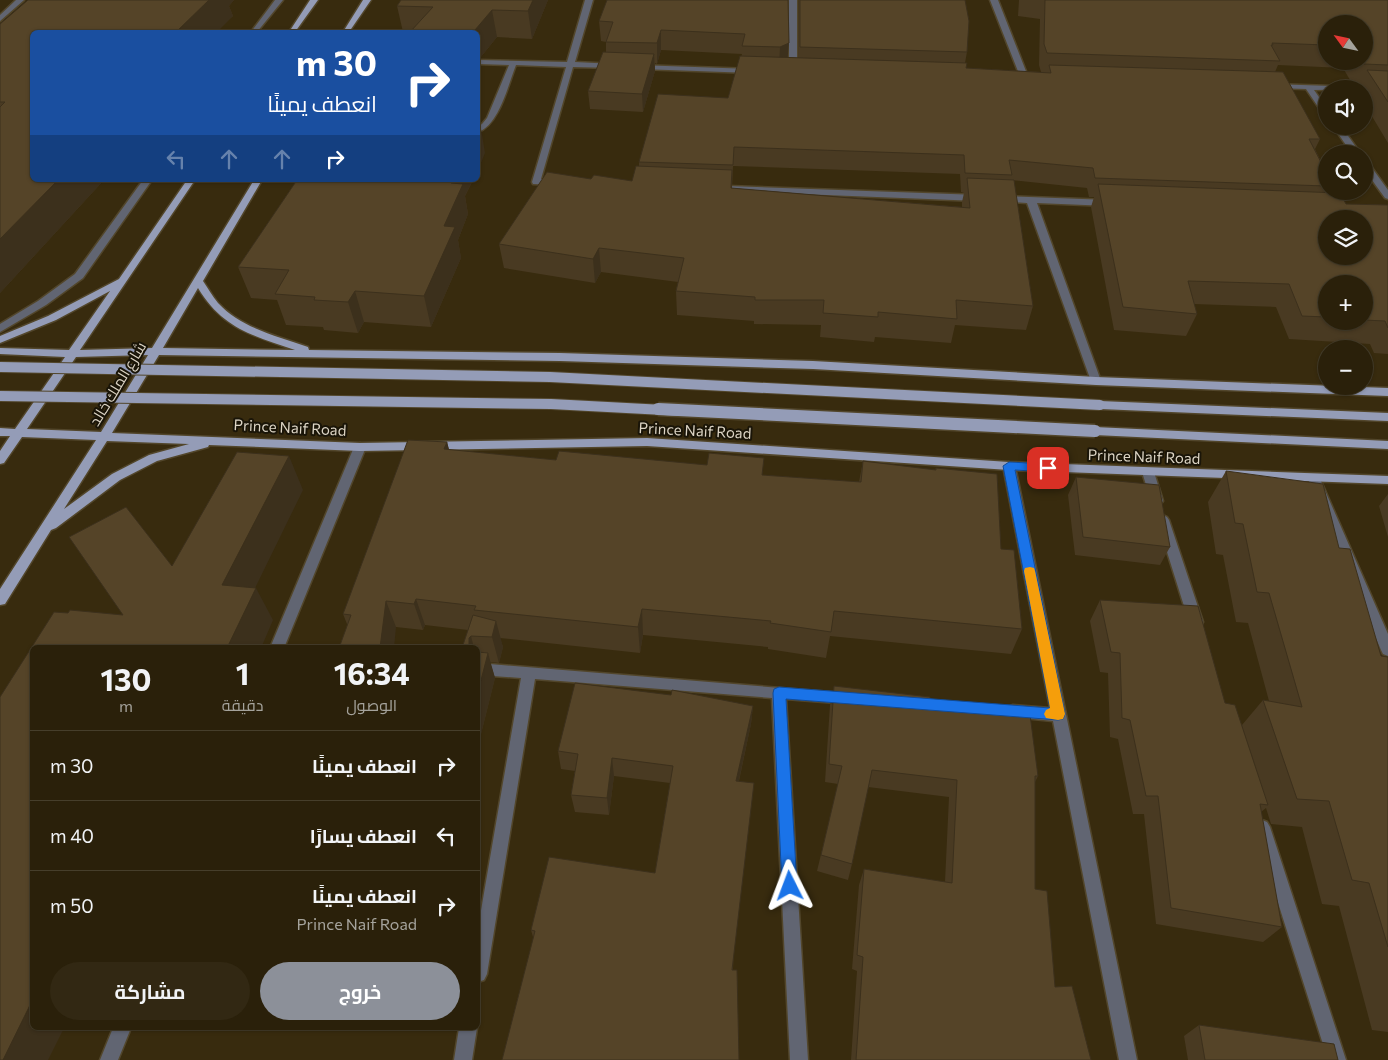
<!DOCTYPE html>
<html lang="ar">
<head>
<meta charset="utf-8">
<style>
  :root { --surface:#2a200a; --page:#322813; --text:#f1f3f6; --muted:#a5a39c; --line:#463e2b; --accent:#8c9099 }
  body { margin:0; font-family:Commissioner,Cairo,sans-serif; background:var(--page); color:var(--text); direction:rtl; height:100vh; display:flex; flex-direction:column; font-size:19px; white-space:nowrap }
  * { box-sizing:border-box; margin:0 }
  p { font-size:16px; color:var(--muted) }
  .icon { flex:none; width:28px; height:28px; fill:none; stroke:currentColor; stroke-width:2; stroke-linecap:round; stroke-linejoin:round }
  .map { position:relative; flex:1; overflow:hidden; direction:ltr }
  .drawer { position:absolute; left:30px; top:645px; width:450px; height:385px; display:flex; flex-direction:column; background:var(--surface); border-radius:8px; box-shadow:0 1px 4px #0004,0 0 0 1px var(--line); direction:rtl }
  .drawer>* { flex:none }
  .hud { position:absolute; left:30px; top:30px; width:450px; height:152px; border-radius:8px; box-shadow:0 1px 4px #0004,0 0 0 1px var(--line); direction:rtl; background:#1a4fa0; color:#fff; overflow:hidden }
  .needle { width:32px; rotate:303deg }
  .fabs { position:absolute; left:1318px; top:15px; display:grid; gap:10px }
  .fabs a { display:grid; place-items:center; width:55px; height:55px; border-radius:50%; background:var(--surface); box-shadow:0 1px 4px #0004,0 0 0 1px var(--line); font-size:25px }
  .pin { position:absolute; display:grid; place-items:center; width:42px; height:42px; color:#fff; margin:-21px; border-radius:10px; box-shadow:0 2px 8px #0006 }
  .me { position:absolute; width:55px; margin:-28px; rotate:357deg; stroke-linejoin:round; filter:drop-shadow(0 0 4px #0008) }
  .turn { display:flex; align-items:center; gap:18px; height:105px; padding:0 20px; font-size:22px }
  .turn .icon { width:65px; height:65px; stroke-width:2.5 }
  .turn b { display:block; font-size:35px; line-height:42px }
  .lanes { display:flex; align-items:center; height:48px; padding:0 20px; background:#0003; justify-content:center; gap:25px; direction:ltr }
  .lanes .off { opacity:.35 }
  .eta { display:flex; justify-content:space-evenly; align-items:center; height:85px; text-align:center }
  .eta b { font-size:30px; font-weight:700; line-height:35px }
  .primary-button { display:flex; gap:10px; margin-top:auto; padding:10px 20px }
  .primary-button a { flex:1; height:58px; border-radius:30px; background:var(--accent); color:#fff; font-size:20px; font-weight:700; line-height:58px; text-align:center }
  .primary-button a+a { background:var(--page); color:var(--text) }
  ul { padding:0; list-style:none }
  li { display:flex; align-items:center; gap:15px; height:70px; padding:0 20px; border-top:1px solid var(--line) }
  li div { flex:1 }
  li b { display:block; font-size:19px }
  li em { font-style:normal }
  .map>svg:first-child { display:block }
  .lines { fill:none; stroke-linecap:round; stroke-linejoin:round }
  .minor-casing { stroke:#52462b; stroke-width:3 }
  .major-casing { stroke:#52462b; stroke-width:3 }
  .minor { fill:#616572; fill-rule:evenodd }
  .major { fill:#949cb7; fill-rule:evenodd }
  .major-bridge-far1-casing { stroke:#52462b; stroke-width:12; stroke-linecap:butt }
  .major-bridge-casing { stroke:#52462b; stroke-width:15; stroke-linecap:butt }
  .major-bridge-far1 { stroke:#949cb7; stroke-width:10 }
  .major-bridge { stroke:#949cb7; stroke-width:12 }
  .wall { fill:#493a22; fill-rule:evenodd }
  .shaded-wall { fill:#3c301c }
  .building { fill:#554428; stroke:#3c301c; fill-rule:evenodd }
  .route { fill:#1a73e8; stroke:#114b97 }
  .slow { fill:#f59e0b }
  .labels { text-anchor:middle; stroke-width:4; stroke-linejoin:round; paint-order:stroke }
  .street-label { font-size:15px; fill:#dcd4c4; stroke:#1a1508 }
</style>
</head>
<body>
<div class="map">
<svg width="1388" height="1060" viewBox="0 0 1388 1060">
  <rect width="100%" height="100%" fill="#382b0e"/>
  <g class="lines">
    <g class="minor-casing">
      <path id="minor" d="M16 0H24L0 21V15Z
        M275 0H283L257 32H251Z
        M585 0H593L575 62 615 64 619 66 615 68 573 67 541 179H557L561 182 557 185 533 184 532 182 566 67 516 65C508 85 499 125 478 132V126L482 124 487 118 509 65 478 64V60L567 62Z
        M789 0H797V66L787 70 783 68 789 65Z
        M990 0H998L1029 79 1028 81 1021 79Z
        M637 65 752 69 756 71 752 73 640 69 636 67Z
        M1271 84 1362 87 1366 89 1364 91V89L1314 90 1326 107V114H1323L1306 89 1274 88 1270 86Z
        M1333 126H1341L1361 154H1352Z
        M1364 160 1367 161 1388 190V199L1385 198 1364 169Z
        M143 180H152L83 278 46 305 0 332V324L38 301 75 274Z
        M727 186 979 195 984 198 979 201 724 191 722 189Z
        M1002 196 1109 200 1114 203 1109 206 1037 203 1101 381 1100 384H1092L1091 381 1027 203 999 201V197Z
        M360 443 366 447 284 648H270L354 447Z
        M1009 462 1015 466 1137 1060H1119L1053 721 1013 717 1008 715 1006 711 1008 707 1013 705 1050 708 1003 466Z
        M1148 468 1154 472 1163 501 1161 504H1153L1151 501 1142 472Z
        M1314 475 1320 479 1388 634V656L1383 654 1381 650 1308 479Z
        M1163 515 1167 517 1169 520 1203 622 1201 626 1196 628 1191 626 1189 622 1157 520 1159 517Z
        M478 663 854 694 856 698 854 702 849 704 786 699 808 1060H790L772 698 535 679 487 974 484 980 478 982V928L521 678 478 675Z
        M1262 820 1267 822 1270 827 1346 1060H1328L1254 827 1257 822Z
        M113 1028H131L118 1060H100Z
        M459 1028H477L472 1060H454Z"/>
    </g>
    <g class="major-casing">
      <path id="major" d="M310 0H318L295 32H289Z
        M363 0H371L349 32H343Z
        M187 180H195L80 350 152 348 254 180H262L203 281C208 288 212 296 218 303 241 328 277 336 308 347L309 350 560 353 813 361 1096 377 1388 388V396L1096 385 813 369 560 361 159 355 112 433 360 443 647 438 1009 462 1388 476V484L1009 470 647 446 360 451 209 445 208 447 157 461 120 480 56 528 51 530 5 604 0 605V589L96 440 22 437 4 463 0 464V451L10 436H0V428L15 429 65 357 0 354V348L69 350 110 291 56 320 0 343V336L48 316 119 279ZM198 288C223 329 252 335 295 350L163 348ZM148 355 101 432 27 429 76 357ZM107 441 189 444 149 455 112 474 64 509Z
        M1100 401 1388 413V421L1100 409 1094 405Z
        M1095 427 1388 441V449L1095 435 1089 431Z"/>
    </g>
    <use href="#minor" class="minor"/>
    <use href="#major" class="major"/>
    <g class="major-bridge-far1-casing">
      <path id="major-bridge-far1" d="M0 367 550 377 1100 405
        M0 396 551 404 683 411"/>
    </g>
    <g class="major-bridge-casing">
      <path id="major-bridge" d="M658 409 1095 431"/>
    </g>
    <use href="#major-bridge-far1" class="major-bridge-far1"/>
    <use href="#major-bridge" class="major-bridge"/>
  </g>
  <path class="wall" d="M28 0H234L229 6 233 16 32 180H104L0 293V24Z
    M548 0 532 39 497 37 480 58 478 32H403L397 6Z
    M788 0V57L798 58 799 0H965L967 52 965 63 966 68 1041 72 1039 65 1040 19 1018 16 1019 0H1388V143L1364 103V89H1358L1359 85H1353L1343 68 1278 65 1275 72 1320 139 1315 149 1326 172V191H1331L1330 193 1346 204 1388 205V354L1374 353 1370 344 1289 339 1276 307 1194 304 1197 314 1186 336 1114 330 1091 207 1094 197H1089L1087 188 1010 180 1033 306 1026 330 955 325 951 343 875 337 874 342 820 337 821 325 754 324V321L677 315 676 291 678 282 601 272 595 283 504 268 499 244 591 179 632 181 639 166V162L728 98 742 54 661 50 657 64 655 63V71L643 112 590 109 588 91 606 52V42L601 41 599 21ZM1326 24H1364V61H1326ZM733 166 960 174 961 192 964 193 962 202V207L732 188ZM1326 284H1364V321H1326Z
    M297 180H473L465 196 468 214 458 240 461 258 431 327 364 322 358 333 324 330 323 327 286 325 277 300 251 298 238 267Z
    M447 442 449 450 556 460 859 482 863 461 935 470 936 468 1001 549 1022 629 1011 654 830 636 826 658 768 649V647L643 635 640 653 500 638 503 647 499 663 490 662 495 678 478 746V648H462L468 630 425 625 423 630 396 627 347 624 343 614Z
    M1226 471 1339 548 1381 656 1388 657V1032L1372 1030 1339 906 1322 904 1302 827 1271 824 1266 808 1261 812 1282 927 1263 942 1156 924 1144 814H1133L1118 739 1110 737 1108 673 1100 672 1090 621 1100 600 1225 703 1242 725 1263 700 1269 701 1248 623 1236 622 1223 555 1216 554 1208 502Z
    M1076 477 1170 547 1160 565 1075 555 1068 495Z
    M1388 494V537L1379 506Z
    M834 686 930 700 1038 776 1035 782V889L1055 987 1091 1060H851L857 971 852 969 859 885 864 869 945 882 949 797 868 787 852 864 848 880 817 871 838 784 825 782 830 705Z
    M753 706 751 724 739 781 733 970 739 1060 533 937 531 930 655 873 670 783 614 776 609 815 575 812 571 795 575 771 561 769 558 751Z
    M1199 1025 1338 1060H1188L1184 1036Z"/>
  <path class="shaded-wall" d="M209 0H234L229 6 233 16 217 32H176Z
    M533 0H548L532 39 528 11Z
    M492 10 497 37 480 58 478 59V32H472V30Z
    M661 30V50L657 64V43Z
    M789 43 787 64 779 67 780 47Z
    M654 54 655 71 643 112 642 94Z
    M480 123 485 153 478 170V129Z
    M58 180H104L0 293V239Z
    M452 180H473L465 196 468 214 458 240 461 258 431 327 424 296 444 226 451 183Z
    M599 248 601 272 595 283 593 259Z
    M355 291 364 322 358 333 348 302Z
    M447 442 454 469 444 449Z
    M289 456 303 490 241 617 222 585Z
    M256 588 273 620 261 648H227Z
    M416 599 425 625 423 630 414 604Z
    M386 601 396 627 394 648H380Z
    M642 609 643 635 640 653 638 627Z
    M496 621 503 647 499 663 492 637Z
    M471 636 474 648H469V638Z
    M488 653 495 678 478 746V692Z
    M753 706 751 724 735 798 736 781Z
    M612 758 614 776 609 815 607 798Z
    M32 1001V1028H64L48 1060H3Z"/>
  <path class="building" d="M28 0H209L176 32H32V180H58L0 239V107L5 102H0V24Z
    M401 0H533L528 11 492 10 475 30H472V32H410L433 7 397 6Z
    M607 0H788L789 43 780 47 742 46 745 34 661 30 657 43 606 42 613 22 599 21Z
    M800 0H965L969 21 967 52 800 47Z
    M1045 0H1388V65L1364 64 1362 61H1364V24H1326V45L1272 43 1273 45H1271L1280 61 1047 53 1044 44Z
    M603 52 654 54 642 94 588 91Z
    M740 56 967 63 966 68 1051 73 1049 65 1283 72 1320 139H1309L1326 172V186L1095 178 1093 168 1009 160 1012 175 965 173 964 155 734 147 733 165 639 162 658 94 728 98Z
    M1367 70 1388 71V102Z
    M478 123H480L478 129Z
    M636 166 732 170 731 188 970 208 967 178 1014 180 1033 306 956 300 957 319 878 312V317L823 313 824 300H755V297L676 291 684 258 599 248 593 259 499 244 547 172 591 179 594 175 632 181Z
    M297 180H452L451 183 463 184 444 226 455 227 424 296 355 291 348 302 314 300 315 297 275 294 289 270 238 267Z
    M1098 184 1340 193 1346 204 1388 205V328L1385 321 1364 320V284H1326V317L1302 316 1289 284 1188 281 1197 314 1123 307ZM1326 219H1364V256H1326Z
    M408 440 447 442 444 449 556 460 559 451 707 465 709 453 764 458 762 475 861 482 863 461 936 470V468L997 474 1001 549 1014 550 1022 629 834 611 831 632 770 623 771 621 642 609 638 627 474 610 476 606 416 599 414 604 386 601 380 648H339L351 615 343 614Z
    M237 452 289 456 222 585 256 588 227 648H32V1001L3 1060H0V697L54 612 68 613 70 610 123 615 69 537 126 507 172 566Z
    M1226 471 1323 484 1339 548 1350 549 1381 656 1388 657V947L1369 883 1352 880 1329 801 1297 799 1263 700 1302 707 1269 593 1257 592 1243 524 1235 523Z
    M1076 477 1159 485 1170 547 1083 537Z
    M1100 600 1198 606 1225 703 1235 705 1268 805 1260 804 1282 927 1171 908 1158 796H1146L1130 720 1122 718 1120 653 1111 652Z
    M473 615 496 621 492 637 471 636 469 638V648H462Z
    M478 652 488 653 478 692Z
    M575 683 671 695 672 690 753 706 736 781 754 783 732 970H737L739 1060H502L535 931 531 930 549 857 655 873 673 766 612 758 607 798 571 795 578 754 558 751Z
    M834 686 930 697V700L1029 707 1038 776H1035V889L1047 891 1055 987 1072 986 1091 1060H856L863 957 857 955 864 869 952 883 957 780 872 770 852 864 821 855 842 766 829 764Z
    M1199 1025 1334 1044 1338 1060H1205Z"/>
  <path class="route" d="M1009 462 1048 464 1054 468 1048 472 1015 470 1065 714 1063 719 1058 720 786 699 797 886 795 891 790 893 784 891 782 886 773 693 774 689 779 687 1050 708 1003 466Z"/>
  <path class="slow" d="M1030 567 1034 568 1035 571 1065 714 1063 719 1058 720 1046 718 1044 714 1046 710 1050 708 1024 571 1025 568Z"/>
  <g class="labels">
    <g class="street-label">
      <text transform="translate(118 384) rotate(-59)" y="5">شارع الملك خالد</text>
      <text transform="translate(290 428) rotate(3)" y="5">Prince Naif Road</text>
      <text transform="translate(695 431) rotate(3)" y="5">Prince Naif Road</text>
      <text transform="translate(1144 457) rotate(2)" y="5">Prince Naif Road</text>
    </g>
  </g>
</svg>
<div class="fabs">
<a><svg class="needle" viewBox="-14 -14 28 28"><path d="M0-13l5 13h-10z" fill="#e53935"/><path d="M0 13l5-13h-10z" fill="#a5a39c"/></svg></a>
<a><svg class="icon" aria-label="sound" viewBox="0 0 24 24"><path d="M4 9h4l5-4v14l-5-4H4zM17 9q2 3 0 6"/></svg></a>
<a><svg class="icon" aria-label="search" viewBox="0 0 24 24"><circle cx="10" cy="10" r="6"/><path d="M15 15l6 6"/></svg></a>
<a><svg class="icon" aria-label="layers" viewBox="0 0 24 24"><path d="M12 4l9 5-9 5-9-5zM3 14l9 5 9-5"/></svg></a>
<a>+</a>
<a>−</a>
</div>
<div class="pin" style="left:1048px;top:468px;background:#d93025"><svg class="icon" aria-label="arrive" viewBox="0 0 24 24"><path d="M6 21V4h12l-3 4 3 4H6"/></svg></div>
<svg class="me" style="left:790px;top:886px" viewBox="-20 -20 40 40"><path d="M0-17L14 15 0 8-14 15z" fill="#1a73e8" stroke="#fff" stroke-width="4"/></svg>
<div class="hud">
<div class="turn"><svg class="icon" aria-label="right" viewBox="0 0 24 24"><path d="M7 20v-9h11M14 6l5 5-5 5"/></svg><div><b>30 m</b>انعطف يمينًا</div></div>
<div class="lanes"><svg class="icon off" aria-label="left" viewBox="0 0 24 24"><path d="M17 20v-9H6M10 6l-5 5 5 5"/></svg><svg class="icon off" aria-label="ahead" viewBox="0 0 24 24"><path d="M12 20V5M6 11l6-6 6 6"/></svg><svg class="icon off" aria-label="ahead" viewBox="0 0 24 24"><path d="M12 20V5M6 11l6-6 6 6"/></svg><svg class="icon" aria-label="right" viewBox="0 0 24 24"><path d="M7 20v-9h11M14 6l5 5-5 5"/></svg></div>
</div>
<section class="drawer">
<div class="eta">
<div><b>16:34</b><p>الوصول</p></div>
<div><b>1</b><p>دقيقة</p></div>
<div><b>130</b><p>m</p></div>
</div>
<ul>
<li><svg class="icon" aria-label="right" viewBox="0 0 24 24"><path d="M7 20v-9h11M14 6l5 5-5 5"/></svg><div><b>انعطف يمينًا</b></div><em>30 m</em></li>
<li><svg class="icon" aria-label="left" viewBox="0 0 24 24"><path d="M17 20v-9H6M10 6l-5 5 5 5"/></svg><div><b>انعطف يسارًا</b></div><em>40 m</em></li>
<li><svg class="icon" aria-label="right" viewBox="0 0 24 24"><path d="M7 20v-9h11M14 6l5 5-5 5"/></svg><div><b>انعطف يمينًا</b><p>Prince Naif Road</p></div><em>50 m</em></li>
</ul>
<div class="primary-button"><a>خروج</a><a>مشاركة</a></div>
</section>
</div>
</body>
</html>
